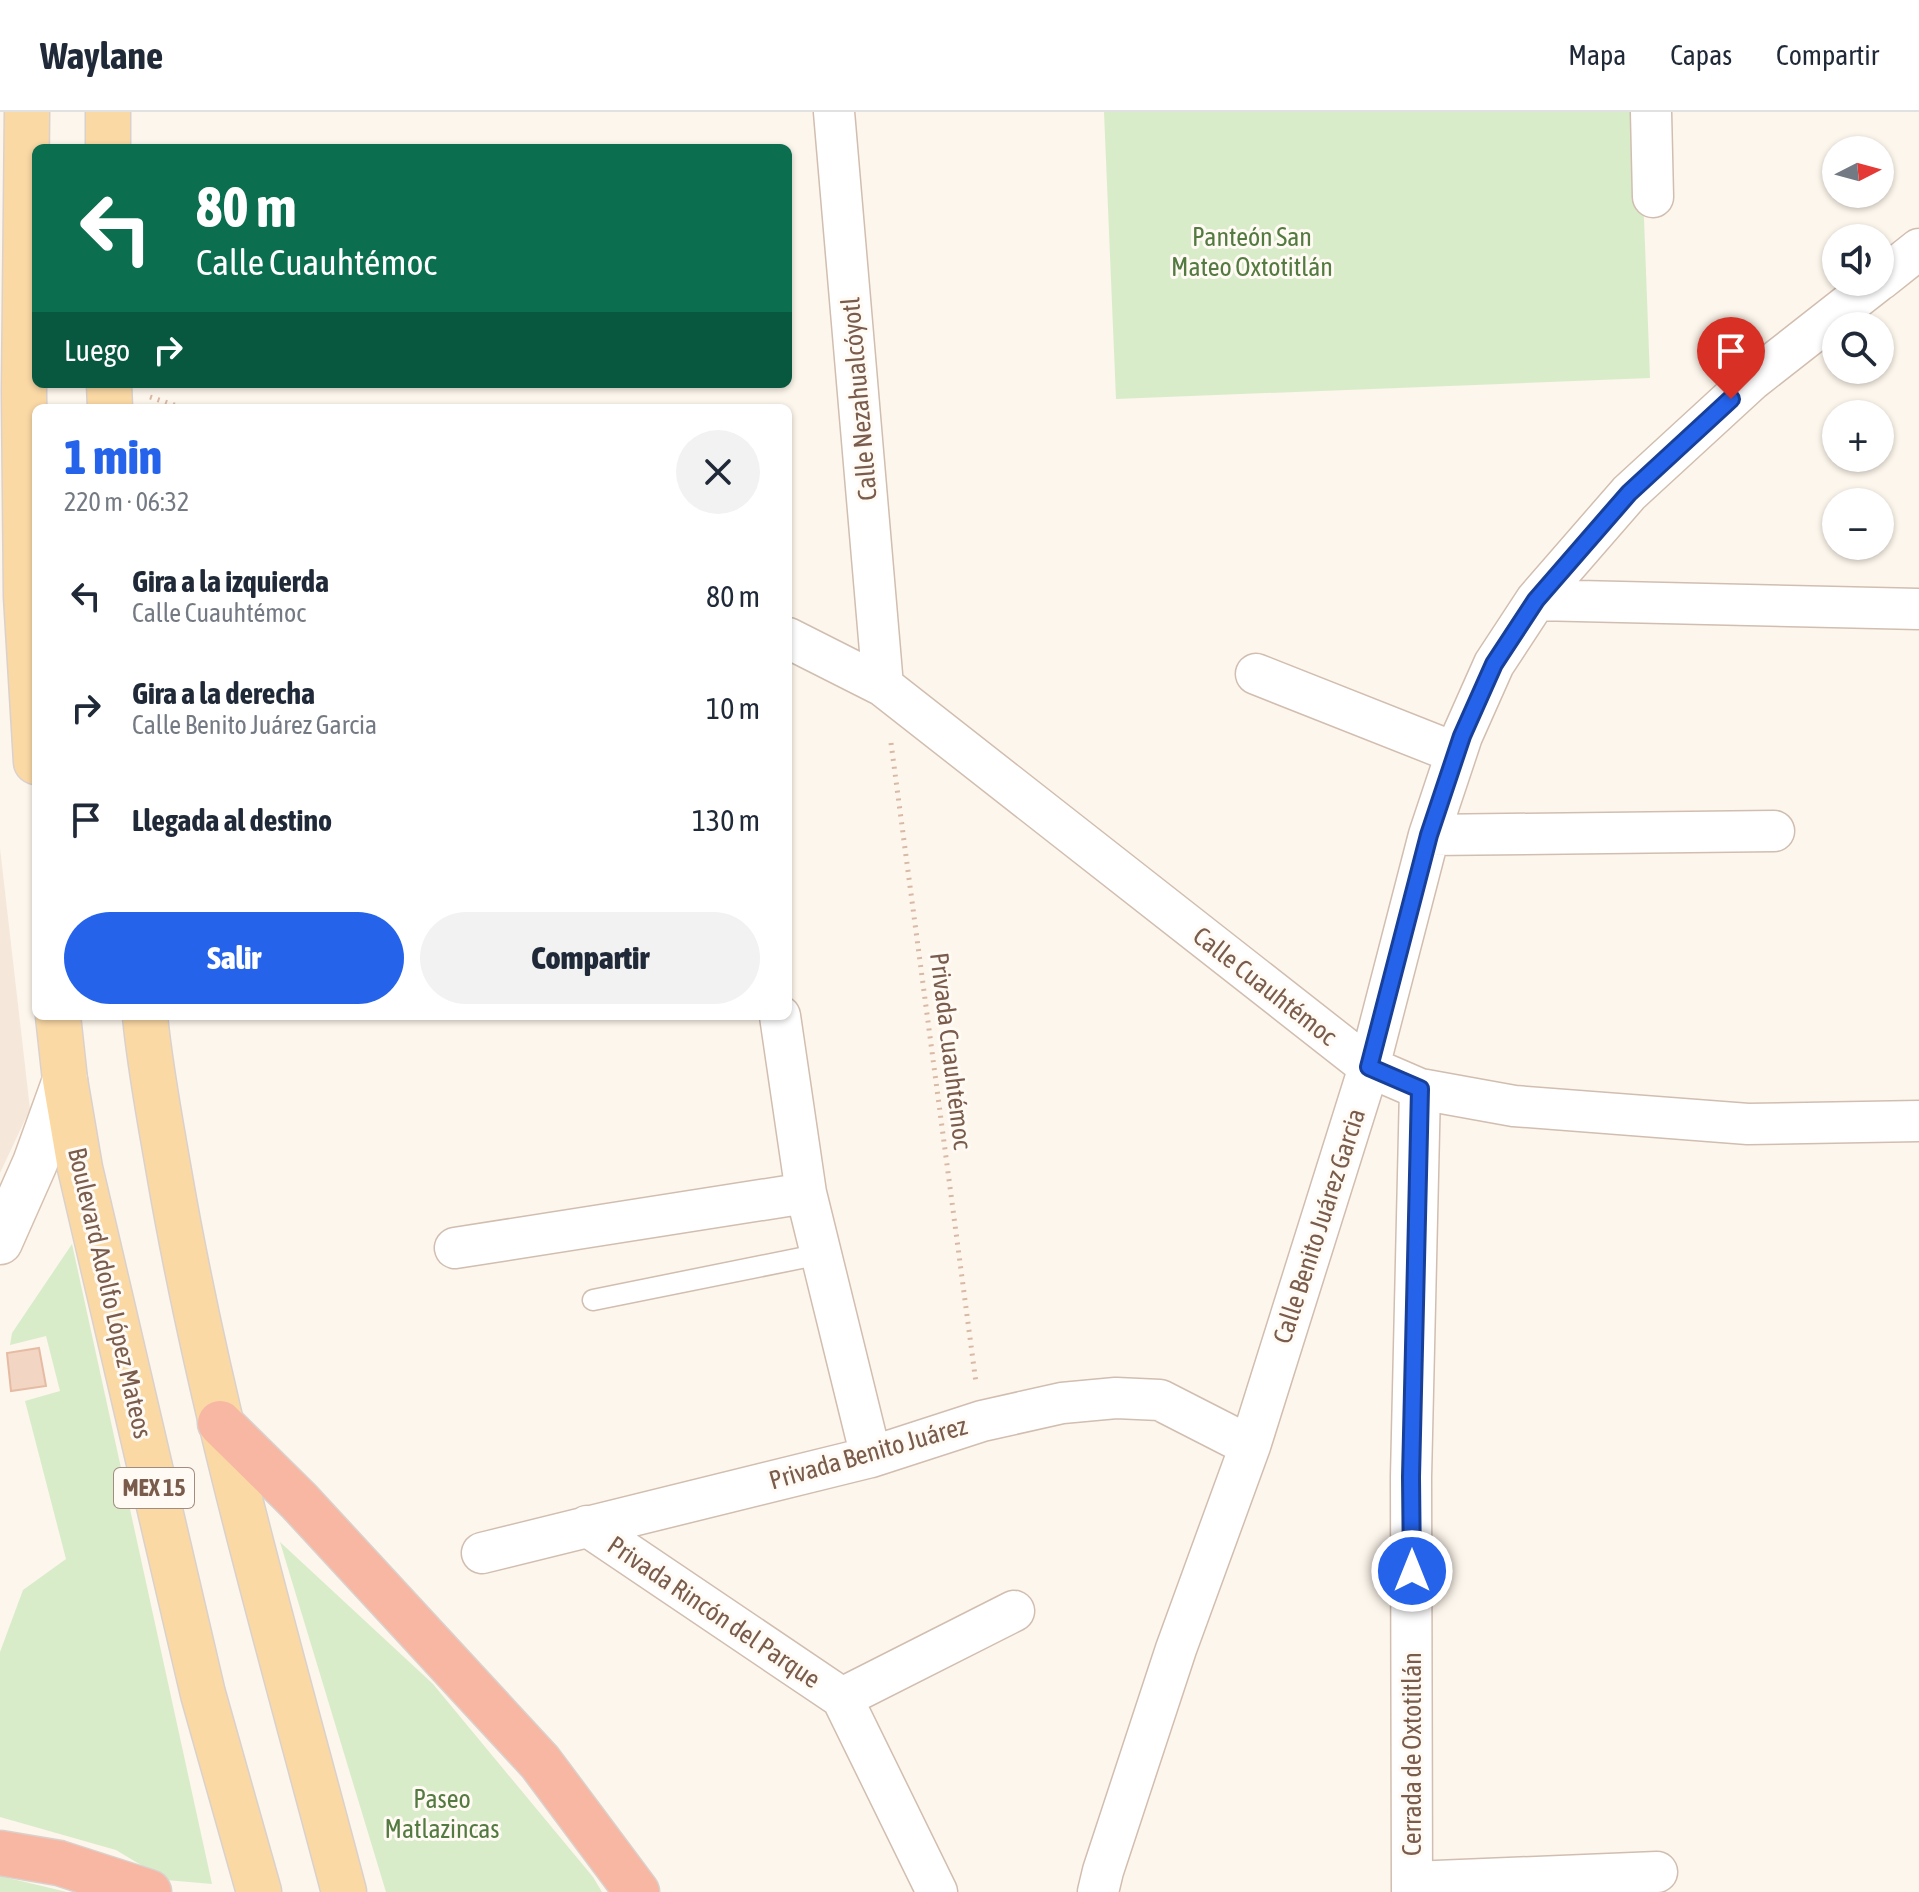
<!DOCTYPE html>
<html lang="es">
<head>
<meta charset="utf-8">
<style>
  :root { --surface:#fff; --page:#f2f2f3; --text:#1f2937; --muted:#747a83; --line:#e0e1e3; --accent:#2563eb }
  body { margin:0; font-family:"Asap Condensed",sans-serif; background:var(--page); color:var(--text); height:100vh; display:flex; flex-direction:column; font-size:30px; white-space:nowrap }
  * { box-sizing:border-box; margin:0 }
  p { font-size:26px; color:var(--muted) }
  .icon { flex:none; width:44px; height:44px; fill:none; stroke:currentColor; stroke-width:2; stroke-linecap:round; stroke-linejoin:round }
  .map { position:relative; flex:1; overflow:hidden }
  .details { position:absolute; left:32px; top:292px; width:760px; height:616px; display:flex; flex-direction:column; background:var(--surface); border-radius:12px; box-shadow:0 2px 6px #0004 }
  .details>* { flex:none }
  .banner { position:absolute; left:32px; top:32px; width:760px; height:244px; border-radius:12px; box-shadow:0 2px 6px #0004; background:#0b6e4f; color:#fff; overflow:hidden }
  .needle { width:52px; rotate:84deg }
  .buttons { position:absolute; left:1822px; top:24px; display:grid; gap:16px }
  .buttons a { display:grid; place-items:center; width:72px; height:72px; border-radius:50%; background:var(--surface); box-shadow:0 2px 6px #0004; font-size:40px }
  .pin { position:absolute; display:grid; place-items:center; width:68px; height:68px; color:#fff; margin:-82px -34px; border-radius:50% 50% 50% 0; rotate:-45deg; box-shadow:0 0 8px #0007 }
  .pin .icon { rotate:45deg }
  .me { position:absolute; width:88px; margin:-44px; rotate:0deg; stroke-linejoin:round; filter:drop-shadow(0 0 6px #0008) }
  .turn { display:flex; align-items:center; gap:28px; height:168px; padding:0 32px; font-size:36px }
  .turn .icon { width:104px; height:104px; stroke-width:2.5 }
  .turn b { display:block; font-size:56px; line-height:68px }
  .then { display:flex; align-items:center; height:76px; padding:0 32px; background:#0003; gap:16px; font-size:30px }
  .round { display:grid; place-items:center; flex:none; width:84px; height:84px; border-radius:42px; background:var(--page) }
  .overview { display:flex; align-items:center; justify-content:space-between; height:136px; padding:0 32px }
  h1 { font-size:48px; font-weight:800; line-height:60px; color:var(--accent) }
  .button { display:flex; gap:16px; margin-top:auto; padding:16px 32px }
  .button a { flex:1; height:92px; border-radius:48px; background:var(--accent); color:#fff; font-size:32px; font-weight:800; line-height:92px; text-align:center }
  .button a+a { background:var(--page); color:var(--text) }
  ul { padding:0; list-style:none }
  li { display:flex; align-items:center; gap:24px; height:112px; padding:0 32px }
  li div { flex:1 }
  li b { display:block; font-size:30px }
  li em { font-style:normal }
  header { display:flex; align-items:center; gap:48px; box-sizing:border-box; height:112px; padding:0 40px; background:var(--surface); border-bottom:2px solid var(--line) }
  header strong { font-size:38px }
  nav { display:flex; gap:44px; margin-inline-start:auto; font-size:28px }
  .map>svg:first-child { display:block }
  .residential { fill:#f5e8da }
  .green { fill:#d8ecc9 }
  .building { fill:#f3d5c3; stroke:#e6bba3; stroke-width:2 }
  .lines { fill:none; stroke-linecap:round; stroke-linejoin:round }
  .lane-casing { stroke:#d1beb0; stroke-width:23 }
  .street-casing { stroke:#d1beb0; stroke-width:43 }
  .secondary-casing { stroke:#d6c0b0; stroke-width:47 }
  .primary-casing { stroke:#dad1cd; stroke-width:47 }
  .highway-casing { stroke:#dad1cd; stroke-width:47 }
  .path { stroke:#d9b8a5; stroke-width:5; stroke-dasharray:2 6; stroke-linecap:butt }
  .lane { stroke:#fff; stroke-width:20 }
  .street { stroke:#fff; stroke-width:40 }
  .secondary { stroke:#fff; stroke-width:44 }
  .primary { stroke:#fbd9a5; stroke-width:44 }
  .highway { stroke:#f7b7a3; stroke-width:44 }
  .route-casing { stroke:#184099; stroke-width:20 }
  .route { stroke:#2563eb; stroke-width:14 }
  .labels { text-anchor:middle; stroke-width:6; stroke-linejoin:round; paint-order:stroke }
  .shield { fill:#fffaf3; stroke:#a28b7f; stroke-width:2 }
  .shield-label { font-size:24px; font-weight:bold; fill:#7a5c4d }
  .park-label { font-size:26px; fill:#537a41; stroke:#fffaf3 }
  .street-label { font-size:26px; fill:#7a5c4d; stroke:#fffaf3 }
</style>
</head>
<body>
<header>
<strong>Waylane</strong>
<nav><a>Mapa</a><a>Capas</a><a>Compartir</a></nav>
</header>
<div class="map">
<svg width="1919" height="1780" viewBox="0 0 1919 1780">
  <rect width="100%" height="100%" fill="#fdf6ec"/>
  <path class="residential" d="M0 736 30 997 0 1061Z"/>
  <path class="green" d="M1104 0H1640L1650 266 1116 287Z
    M72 1132 212 1772 166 1768 116 1738 0 1705V1540L23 1478 66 1447 25 1289 60 1279 46 1224 10 1233 12 1221Z
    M280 1430 433 1572 593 1765 602 1780H386Z
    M0 1764 67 1780H0Z"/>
  <path class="building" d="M39 1236 46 1274 11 1279 7 1241Z"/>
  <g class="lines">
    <g class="lane-casing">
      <path id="lane" d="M593 1188 821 1142"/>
    </g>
    <g class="street-casing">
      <path id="street" d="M834 0 883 574
        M1651 0 1653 85
        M1880 168 1919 137
        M1536 488 1919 497
        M788 526 883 574 1369 955 1420 977 1514 994 1748 1012 1919 1009
        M1256 562 1456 641
        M1429 723 1774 719
        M780 904 806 1081 871 1345
        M455 1136 806 1081
        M587 1414 842 1586 937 1780
        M482 1441 871 1345 982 1309 1062 1291 1116 1286 1160 1288 1250 1334
        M842 1586 1014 1499
        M1412 1770 1657 1760
        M1098 1780 1103 1759 1176 1537 1250 1334 1369 955 1429 723 1462 624 1494 552 1536 488 1629 381 1752 268 1877 170
        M1412 1780 1411 1365 1420 977"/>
    </g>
    <g class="secondary-casing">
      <path id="secondary" d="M0 1130 35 1051 65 968"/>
    </g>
    <g class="primary-casing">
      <path id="primary" d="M27 0 24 280 26 484 36 650
        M108 0V36
        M109 272 110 296
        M58 904 65 968 80 1056 203 1582 259 1780
        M145 904C150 956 160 1008 169 1060 211 1304 281 1541 344 1780"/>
    </g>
    <g class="highway-casing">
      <path id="highway" d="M220 1311 299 1389 540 1650 637 1780
        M0 1741 59 1751 149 1780"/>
    </g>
    <path class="path" d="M150 285 183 296
      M891 631 976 1271"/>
    <use href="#lane" class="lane"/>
    <use href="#street" class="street"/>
    <use href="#secondary" class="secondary"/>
    <use href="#primary" class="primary"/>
    <use href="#highway" class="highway"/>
  </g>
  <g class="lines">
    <g class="route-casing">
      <path id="route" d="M1412 1459 1411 1365 1420 977 1369 955 1429 723 1462 624 1494 552 1536 488 1629 381 1731 287"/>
    </g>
    <use href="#route" class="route"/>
  </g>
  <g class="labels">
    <rect class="shield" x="114" y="1356" width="80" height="40" rx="6"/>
    <g class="shield-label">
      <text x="154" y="1384">MEX 15</text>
    </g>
    <g class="park-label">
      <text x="1252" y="134">Panteón San<tspan x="1252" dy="30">Mateo Oxtotitlán</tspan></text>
      <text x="442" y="1696">Paseo<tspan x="442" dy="30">Matlazincas</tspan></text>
    </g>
    <g class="street-label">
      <text transform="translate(859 287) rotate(-95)" y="9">Calle Nezahualcóyotl</text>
      <text transform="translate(1265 874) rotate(38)" y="9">Calle Cuauhtémoc</text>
      <text transform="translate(951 939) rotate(83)" y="9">Privada Cuauhtémoc</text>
      <text transform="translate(1319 1114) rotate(-72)" y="9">Calle Benito Juárez Garcia</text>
      <text transform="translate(110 1181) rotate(77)" y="9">Boulevard Adolfo López Mateos</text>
      <text transform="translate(868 1341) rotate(-16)" y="9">Privada Benito Juárez</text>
      <text transform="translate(714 1500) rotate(34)" y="9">Privada Rincón del Parque</text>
      <text transform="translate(1412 1642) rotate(-90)" y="9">Cerrada de Oxtotitlán</text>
    </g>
  </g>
</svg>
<div class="buttons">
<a><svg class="needle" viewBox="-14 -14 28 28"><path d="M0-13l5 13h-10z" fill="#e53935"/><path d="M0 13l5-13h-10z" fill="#747a83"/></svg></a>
<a><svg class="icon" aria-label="sound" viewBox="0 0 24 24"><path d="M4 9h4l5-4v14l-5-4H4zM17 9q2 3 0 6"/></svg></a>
<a><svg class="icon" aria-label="search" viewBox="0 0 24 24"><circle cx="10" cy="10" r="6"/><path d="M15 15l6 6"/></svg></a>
<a>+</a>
<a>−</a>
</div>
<div class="pin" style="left:1731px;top:287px;background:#d93025"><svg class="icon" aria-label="arrive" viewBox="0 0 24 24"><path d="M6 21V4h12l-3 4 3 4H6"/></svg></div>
<svg class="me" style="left:1412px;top:1459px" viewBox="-20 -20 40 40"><circle r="17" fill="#2563eb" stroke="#fff" stroke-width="3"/><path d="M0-11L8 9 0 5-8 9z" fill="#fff"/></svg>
<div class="banner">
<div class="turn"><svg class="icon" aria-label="left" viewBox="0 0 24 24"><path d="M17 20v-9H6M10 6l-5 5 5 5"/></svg><div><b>80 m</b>Calle Cuauhtémoc</div></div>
<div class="then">Luego<svg class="icon" aria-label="right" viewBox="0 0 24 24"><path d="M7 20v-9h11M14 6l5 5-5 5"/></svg></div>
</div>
<section class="details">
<div class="overview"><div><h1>1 min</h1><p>220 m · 06:32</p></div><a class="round"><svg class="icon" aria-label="close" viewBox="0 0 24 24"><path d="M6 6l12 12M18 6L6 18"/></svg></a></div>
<ul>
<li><svg class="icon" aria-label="left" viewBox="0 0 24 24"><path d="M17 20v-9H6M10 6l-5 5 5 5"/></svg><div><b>Gira a la izquierda</b><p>Calle Cuauhtémoc</p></div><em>80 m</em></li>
<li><svg class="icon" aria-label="right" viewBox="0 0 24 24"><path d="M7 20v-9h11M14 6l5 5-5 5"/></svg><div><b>Gira a la derecha</b><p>Calle Benito Juárez Garcia</p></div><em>10 m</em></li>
<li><svg class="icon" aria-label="arrive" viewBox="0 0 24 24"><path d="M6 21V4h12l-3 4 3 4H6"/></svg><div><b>Llegada al destino</b></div><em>130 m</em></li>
</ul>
<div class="button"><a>Salir</a><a>Compartir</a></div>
</section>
</div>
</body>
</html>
